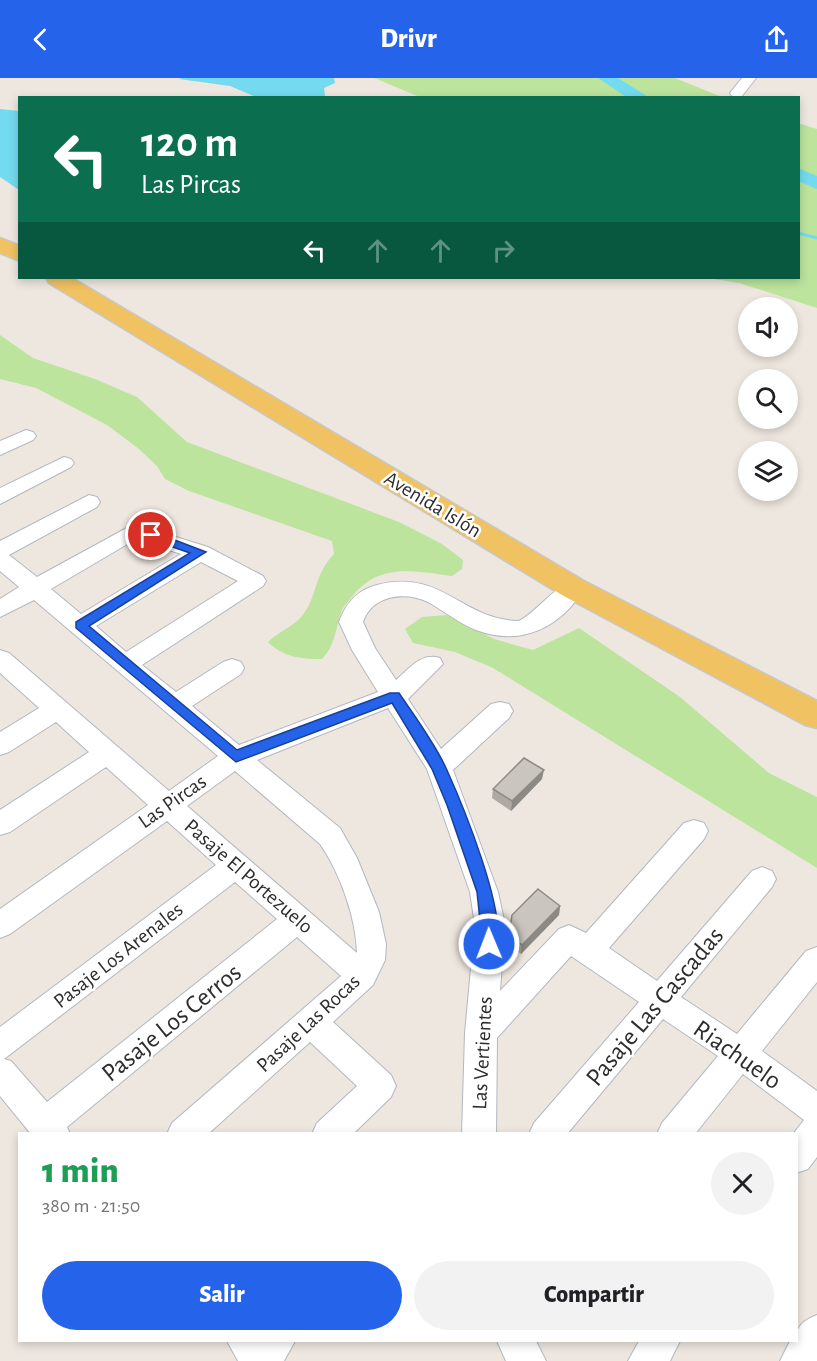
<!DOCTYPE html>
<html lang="es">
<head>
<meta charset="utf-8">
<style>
  :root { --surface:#fff; --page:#f2f2f2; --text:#202124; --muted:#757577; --accent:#2563eb }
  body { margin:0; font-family:"Alegreya Sans",sans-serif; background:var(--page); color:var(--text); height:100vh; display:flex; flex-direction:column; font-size:22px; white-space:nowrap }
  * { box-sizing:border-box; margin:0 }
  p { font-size:20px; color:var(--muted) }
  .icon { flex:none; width:33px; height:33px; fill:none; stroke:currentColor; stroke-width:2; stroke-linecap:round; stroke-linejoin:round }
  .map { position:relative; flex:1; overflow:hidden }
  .drawer { position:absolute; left:18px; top:1054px; width:780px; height:210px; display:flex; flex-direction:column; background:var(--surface); border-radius:0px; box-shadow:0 3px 9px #0003 }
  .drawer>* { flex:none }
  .top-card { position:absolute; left:18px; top:18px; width:782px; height:183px; border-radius:0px; box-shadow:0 3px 9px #0003; background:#0b6e4f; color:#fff; overflow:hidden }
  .controls { position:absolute; left:738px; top:219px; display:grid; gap:12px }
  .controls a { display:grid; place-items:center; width:60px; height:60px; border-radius:50%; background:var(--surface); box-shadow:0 3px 9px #0003; font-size:30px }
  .pin { position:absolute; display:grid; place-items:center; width:51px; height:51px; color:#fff; margin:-26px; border:3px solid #fff; border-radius:50%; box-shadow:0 2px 6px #0007 }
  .me { position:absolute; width:66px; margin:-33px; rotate:359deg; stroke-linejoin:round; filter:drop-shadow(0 0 4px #0008) }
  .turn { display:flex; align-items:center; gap:21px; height:126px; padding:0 24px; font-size:27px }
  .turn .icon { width:78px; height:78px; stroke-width:2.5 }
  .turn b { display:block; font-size:42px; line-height:51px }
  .lanes { display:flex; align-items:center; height:57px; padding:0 24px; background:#0003; justify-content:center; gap:30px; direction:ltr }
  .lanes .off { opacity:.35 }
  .round { display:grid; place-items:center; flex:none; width:63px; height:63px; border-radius:32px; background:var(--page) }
  .headline { display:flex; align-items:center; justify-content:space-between; height:102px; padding:0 24px }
  h1 { font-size:36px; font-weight:800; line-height:45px; color:#1e9e55 }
  .button { display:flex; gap:12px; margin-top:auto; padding:12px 24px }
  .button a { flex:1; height:69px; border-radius:36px; background:var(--accent); color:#fff; font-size:24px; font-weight:800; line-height:69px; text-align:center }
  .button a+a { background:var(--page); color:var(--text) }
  header { display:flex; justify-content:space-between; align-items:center; height:78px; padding:0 24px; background:var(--accent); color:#fff; font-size:27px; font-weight:800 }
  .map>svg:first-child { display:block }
  .green { fill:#bce49d }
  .water { fill:#74daef }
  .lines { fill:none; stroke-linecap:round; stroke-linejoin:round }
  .stream { stroke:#74daef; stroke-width:3 }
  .river { fill:#74daef; fill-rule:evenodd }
  .minor-casing { stroke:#b3b7c0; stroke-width:2 }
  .major-casing { stroke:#c8c8c8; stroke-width:3 }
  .minor { fill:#fff; fill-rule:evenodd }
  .major { fill:#f1c262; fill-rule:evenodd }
  .wall { fill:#aea9a3 }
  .shaded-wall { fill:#8d8a85 }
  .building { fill:#cac5be; stroke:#8d8a85; stroke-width:1.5 }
  .route { fill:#2563eb; stroke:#184099; stroke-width:1.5 }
  .labels { text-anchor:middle; stroke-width:5; stroke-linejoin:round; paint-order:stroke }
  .street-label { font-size:21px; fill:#2d2d2d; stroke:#fff }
  .near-street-label { font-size:26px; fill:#2d2d2d; stroke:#fff }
</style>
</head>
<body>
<header><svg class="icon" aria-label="back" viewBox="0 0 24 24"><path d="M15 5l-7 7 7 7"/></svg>Drivr<svg class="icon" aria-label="share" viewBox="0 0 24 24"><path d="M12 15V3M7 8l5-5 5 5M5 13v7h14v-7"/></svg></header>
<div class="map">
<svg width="817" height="1283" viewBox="0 0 817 1283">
  <rect width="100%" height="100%" fill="#eee7e0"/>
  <path class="green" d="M374 0H675L722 19H420Z
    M798 45 817 51V230L739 205 707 200H798Z
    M0 257 33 280 95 301 137 319 187 364 399 444 442 466 463 482 462 491 452 498C413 493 378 484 351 520 348 524 342 529 341 535 335 552 336 566 322 581 300 581 283 579 268 564 278 554 294 548 302 538 318 518 313 498 334 476L332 463 189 413 165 401 157 388 139 371 107 347 36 310 0 301Z
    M447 537 494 561 533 572 579 550 680 619 769 695 817 719V790L493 590 455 574 413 565 405 551 422 539Z"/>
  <path class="water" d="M182 0H334L335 5 324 10 325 18 256 19 230 8 179 1Z
    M0 31 19 33V112L0 99Z"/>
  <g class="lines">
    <path class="stream" d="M798 155 817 160"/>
    <path class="river" d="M598 0H618L650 20H628Z
      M798 90 817 98V111L798 103Z"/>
    <g class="minor-casing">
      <path id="minor" d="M742 0H756L742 18H732L730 15Z
        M26 352 33 354 36 358 33 362 0 377V363Z
        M64 379 71 381 74 385 71 389 0 426V410Z
        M89 417 97 419 100 424 97 429 9 477 37 499 134 446 208 469 263 498 266 503 263 508 142 587 176 614 223 584 232 581 241 584 244 590 241 596 192 628 239 667 378 614 352 572 339 544C346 525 357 512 377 507 442 490 461 542 519 543 539 533 560 499 581 505L585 510C560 550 521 569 476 552 459 545 444 533 428 524 405 513 372 517 363 544L375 570 396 602C409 591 421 574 440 580L443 586 408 621 441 671 491 626 500 624 509 626 513 633 509 640 453 692 498 814 505 847 500 913 559 851 569 847 586 855 684 745 694 742 704 745 708 753 704 761 609 870 657 903 752 793 762 789 772 793 776 801 772 809 681 919 737 956 806 873 817 869V904L762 973 817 1013V1079L808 1091 796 1095V1056H793L804 1042 743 996 695 1056H657L662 1045 718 978 663 941 567 1056H529L534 1045 639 924 571 878 497 960 496 1056H462L465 955 475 847 470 814 427 691 388 630 257 682 340 750 357 780 379 834 386 866 385 882 373 907 333 944 391 997 396 1008 391 1019 353 1056H312L317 1045 357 1008 310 964 208 1056H167L172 1045 341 898 297 859 67 1049 70 1056H31L0 1018V949L216 787 167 743 10 856 0 860V831L148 727 106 689 10 754 0 757V732L89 674 56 644 9 674 0 677V654L39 630 0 595V572L9 575 169 713 218 678 34 522 0 539V521L19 509 0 493V463ZM136 461 181 476 81 536 51 511ZM201 484 238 503 126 574 96 548ZM235 693 320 766C340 795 356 839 357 875L187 728ZM235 804 277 841 47 1024 11 983 4 981Z
        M817 1237V1283H780L790 1263H796C796 1248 804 1242 817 1237Z
        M227 1263H295L284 1283H238Z
        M497 1263H536L546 1283H506Z
        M639 1263H680L670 1283H628Z"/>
    </g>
    <g class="major-casing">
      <path id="major" d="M0 160 20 168V183L0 175Z
        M46 200H72L584 503 817 623V650L805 647 562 517 49 205Z"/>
    </g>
    <use href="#minor" class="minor"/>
    <use href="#major" class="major"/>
  </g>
  <path class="wall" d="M542 701 511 733 492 720 493 711Z
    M560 828 559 837 521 876 508 866 512 837Z"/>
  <path class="shaded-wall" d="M544 692 542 701 511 733 512 723Z
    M560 828 559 837 521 876 522 867Z"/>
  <path class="building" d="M524 680 544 692 512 723 493 711Z
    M538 811 560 828 522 867 509 857 512 837Z"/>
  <path class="route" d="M151 453 206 474 89 548 237 672 390 615H399C415 639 434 664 446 690 461 723 510 840 495 871H483L477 814 447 727 432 691 392 625 236 684 76 550V544L190 475 147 460 145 457Z"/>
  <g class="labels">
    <g class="street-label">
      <text transform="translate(433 426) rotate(31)" y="7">Avenida Islón</text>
      <text transform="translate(172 723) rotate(-35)" y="7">Las Pircas</text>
      <text transform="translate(249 798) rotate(41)" y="7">Pasaje El Portezuelo</text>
      <text transform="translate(118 877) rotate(-38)" y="7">Pasaje Los Arenales</text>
      <text transform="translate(308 945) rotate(-43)" y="7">Pasaje Las Rocas</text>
      <text transform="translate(482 975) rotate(-87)" y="7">Las Vertientes</text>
    </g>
    <g class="near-street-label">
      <text transform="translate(654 928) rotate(-50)" y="9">Pasaje Las Cascadas</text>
      <text transform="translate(171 944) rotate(-39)" y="9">Pasaje Los Cerros</text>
      <text transform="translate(738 976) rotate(35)" y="9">Riachuelo</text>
    </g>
  </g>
</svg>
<div class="controls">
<a><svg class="icon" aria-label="sound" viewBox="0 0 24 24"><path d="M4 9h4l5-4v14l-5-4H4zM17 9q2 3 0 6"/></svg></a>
<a><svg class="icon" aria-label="search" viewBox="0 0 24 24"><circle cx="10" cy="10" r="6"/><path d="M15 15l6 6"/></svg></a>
<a><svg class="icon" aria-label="layers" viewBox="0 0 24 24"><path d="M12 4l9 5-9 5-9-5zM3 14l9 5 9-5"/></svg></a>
</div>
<div class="pin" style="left:151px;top:457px;background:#d93025"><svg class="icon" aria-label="arrive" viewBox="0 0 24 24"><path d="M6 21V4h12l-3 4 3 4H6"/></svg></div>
<svg class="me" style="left:489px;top:866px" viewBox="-20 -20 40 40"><circle r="17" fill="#2563eb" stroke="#fff" stroke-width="3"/><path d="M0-11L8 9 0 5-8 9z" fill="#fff"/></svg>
<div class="top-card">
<div class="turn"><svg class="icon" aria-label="left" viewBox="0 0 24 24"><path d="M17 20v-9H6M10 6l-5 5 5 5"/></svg><div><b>120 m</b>Las Pircas</div></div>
<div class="lanes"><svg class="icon" aria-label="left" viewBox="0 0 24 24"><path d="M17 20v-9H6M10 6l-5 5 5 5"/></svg><svg class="icon off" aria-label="ahead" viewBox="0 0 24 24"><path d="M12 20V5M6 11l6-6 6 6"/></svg><svg class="icon off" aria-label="ahead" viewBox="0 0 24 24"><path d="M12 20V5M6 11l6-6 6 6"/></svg><svg class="icon off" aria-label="right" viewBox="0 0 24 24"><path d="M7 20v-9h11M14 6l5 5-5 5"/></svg></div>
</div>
<section class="drawer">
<div class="headline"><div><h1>1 min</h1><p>380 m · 21:50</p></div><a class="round"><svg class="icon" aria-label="close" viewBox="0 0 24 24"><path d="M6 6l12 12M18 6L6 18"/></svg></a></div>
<div class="button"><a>Salir</a><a>Compartir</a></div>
</section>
</div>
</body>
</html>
